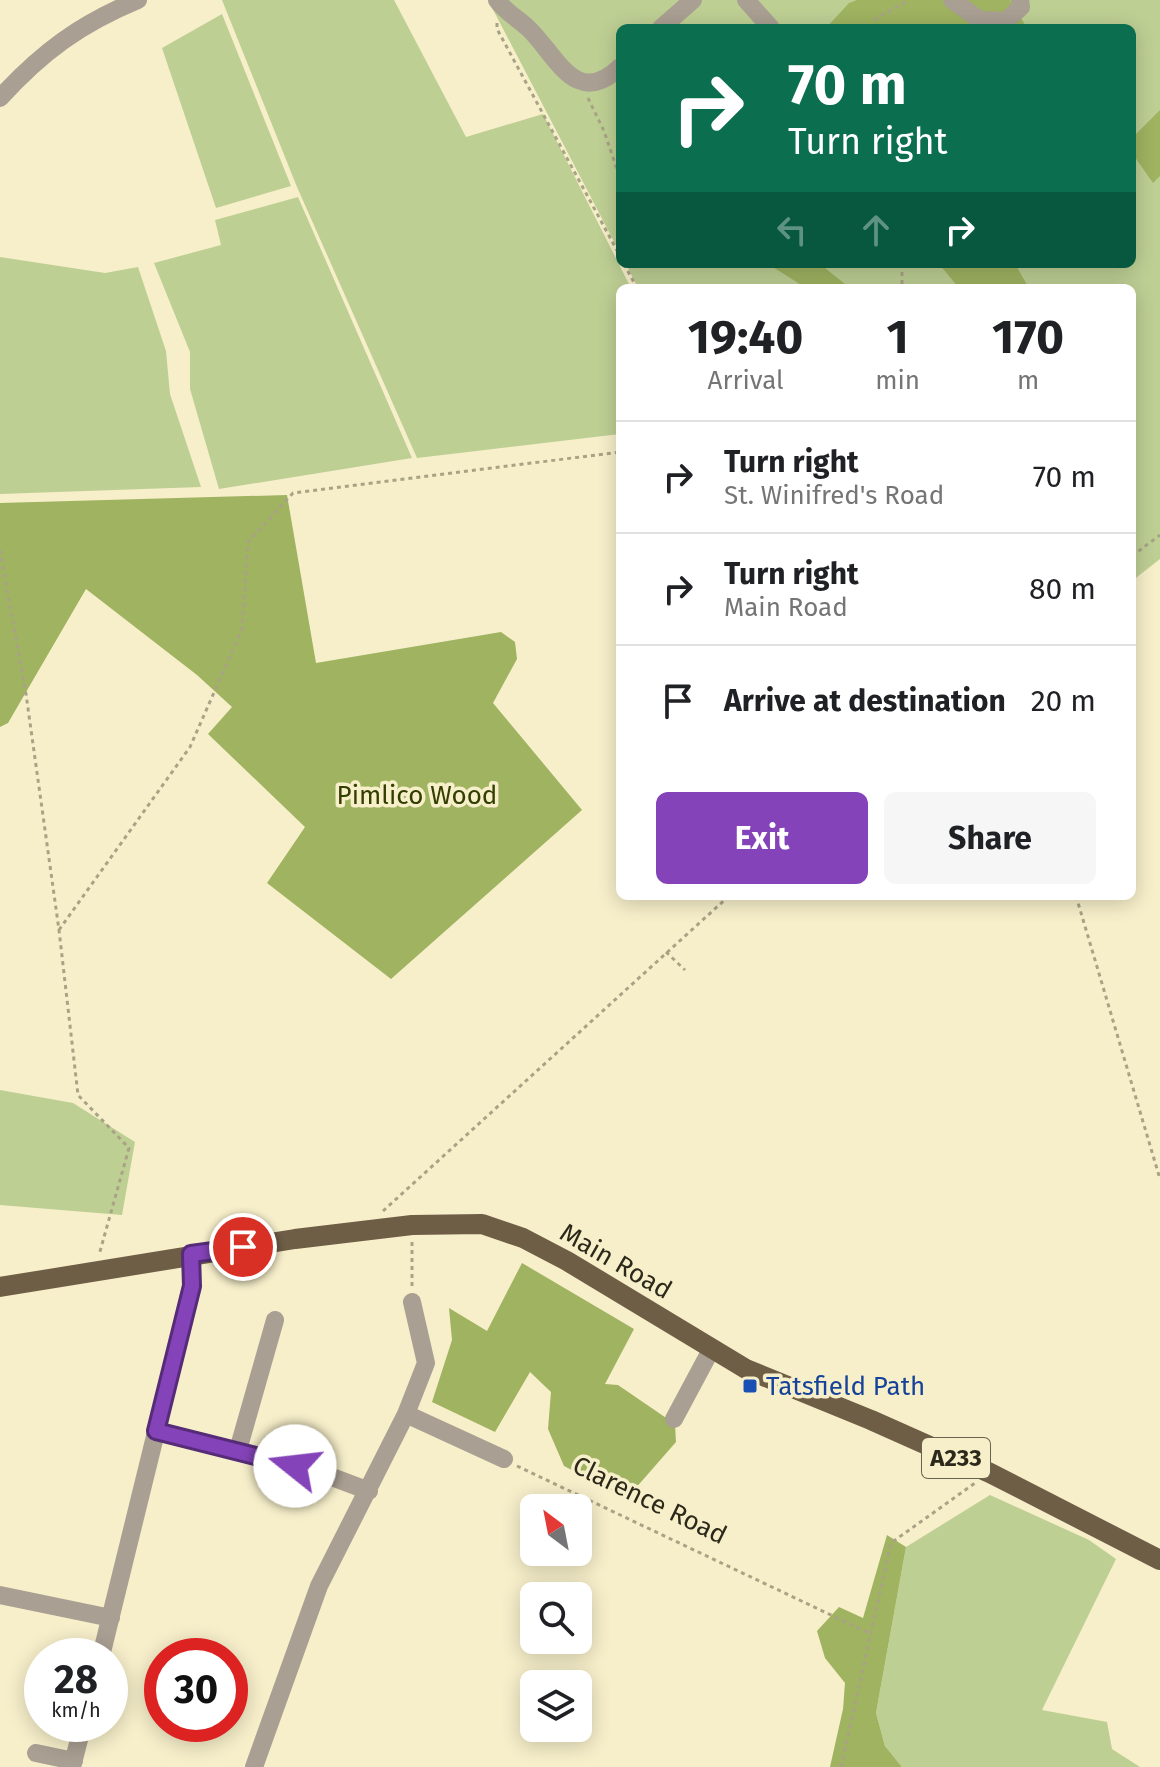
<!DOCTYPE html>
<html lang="en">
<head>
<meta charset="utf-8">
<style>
  :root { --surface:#fff; --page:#f6f6f6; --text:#202124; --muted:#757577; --line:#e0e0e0; --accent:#8443b8 }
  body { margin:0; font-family:"Fira Sans",sans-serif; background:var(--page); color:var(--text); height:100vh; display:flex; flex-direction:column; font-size:30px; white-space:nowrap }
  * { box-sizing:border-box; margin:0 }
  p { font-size:26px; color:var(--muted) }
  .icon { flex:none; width:44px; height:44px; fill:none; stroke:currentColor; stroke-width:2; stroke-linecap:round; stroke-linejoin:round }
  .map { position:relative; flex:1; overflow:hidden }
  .panel { position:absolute; left:616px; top:284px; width:520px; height:616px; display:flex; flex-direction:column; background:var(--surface); border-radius:12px; box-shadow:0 4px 20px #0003 }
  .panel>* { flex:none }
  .hud { position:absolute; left:616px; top:24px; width:520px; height:244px; border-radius:12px; box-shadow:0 4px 20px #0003; background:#0b6e4f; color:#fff; overflow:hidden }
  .needle { width:52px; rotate:328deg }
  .fabs { position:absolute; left:520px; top:1494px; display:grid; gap:16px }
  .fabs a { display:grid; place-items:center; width:72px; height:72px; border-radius:12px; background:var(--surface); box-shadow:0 4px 20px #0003; font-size:40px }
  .speed { position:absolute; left:24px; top:1638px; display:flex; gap:16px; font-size:40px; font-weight:700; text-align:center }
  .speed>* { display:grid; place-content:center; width:104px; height:104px; border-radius:50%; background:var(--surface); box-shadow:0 4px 20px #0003; line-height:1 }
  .speed small { font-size:20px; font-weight:400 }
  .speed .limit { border:12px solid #d22; background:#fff; color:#111 }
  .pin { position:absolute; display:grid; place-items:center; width:68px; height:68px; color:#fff; margin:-34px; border:4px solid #fff; border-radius:50%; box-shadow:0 2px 8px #0007 }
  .me { position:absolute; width:88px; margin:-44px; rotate:286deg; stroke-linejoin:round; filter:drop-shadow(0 0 6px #0008) }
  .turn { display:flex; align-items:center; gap:28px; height:168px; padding:0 40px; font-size:36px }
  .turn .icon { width:104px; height:104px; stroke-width:2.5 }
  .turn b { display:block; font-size:56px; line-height:68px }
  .lanes { display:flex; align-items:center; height:76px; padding:0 40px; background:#0003; justify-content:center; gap:40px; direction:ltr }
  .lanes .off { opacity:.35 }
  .eta { display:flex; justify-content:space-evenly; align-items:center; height:136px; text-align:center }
  .eta b { font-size:48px; font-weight:700; line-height:56px }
  .action { display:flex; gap:16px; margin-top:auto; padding:16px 40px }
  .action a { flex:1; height:92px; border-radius:12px; background:var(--accent); color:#fff; font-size:32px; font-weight:700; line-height:92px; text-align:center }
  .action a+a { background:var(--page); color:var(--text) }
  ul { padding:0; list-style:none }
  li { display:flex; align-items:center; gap:24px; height:112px; padding:0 40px; border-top:2px solid var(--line) }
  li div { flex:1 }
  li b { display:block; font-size:30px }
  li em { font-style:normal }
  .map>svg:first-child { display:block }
  .green { fill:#becf94 }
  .forest { fill:#9fb361 }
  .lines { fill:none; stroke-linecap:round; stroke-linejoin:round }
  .path { stroke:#a9a386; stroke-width:3; stroke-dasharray:4 4; stroke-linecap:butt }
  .minor { stroke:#a99f92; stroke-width:18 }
  .major { stroke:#6f5e46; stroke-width:20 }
  .route-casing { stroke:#562c78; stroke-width:20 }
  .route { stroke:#8443b8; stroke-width:14 }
  .transit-dot { fill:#1a4fb4; stroke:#f7efca; stroke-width:3 }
  .labels { text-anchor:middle; stroke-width:7; stroke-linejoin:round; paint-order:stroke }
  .shield { fill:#f7efca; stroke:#696450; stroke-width:2 }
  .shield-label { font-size:24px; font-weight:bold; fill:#2c291b }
  .park-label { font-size:26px; fill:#333f00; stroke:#f7efca }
  .street-label { font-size:26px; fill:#2c291b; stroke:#f7efca }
  .transit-label { font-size:26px; fill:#164399; stroke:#f7efca; text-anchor:start }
</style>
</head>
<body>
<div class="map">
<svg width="1160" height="1767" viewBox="0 0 1160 1767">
  <rect width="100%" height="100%" fill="#f7efca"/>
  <path class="green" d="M222 0H394L466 137 543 114 631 288H620V434L417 458 297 187Z
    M488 0H1160V559L1132 581V288H638L626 264H1132V28H620V253Z
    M222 14 291 186 216 208 162 48Z
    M298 197 412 458 219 489 190 389V352L154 263 221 245 215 220Z
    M0 257 105 273 138 267 166 351 170 394 201 487 0 494Z
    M0 1090 73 1103 135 1142 122 1215 0 1205Z
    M990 1495 1089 1540 1116 1559 1042 1710 1107 1722 1112 1749 1140 1767H902L885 1746 876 1713 906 1547Z"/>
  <path class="forest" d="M857 0H1010L1027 28H826L849 3Z
    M1160 110V176L1153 183 1132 153V138Z
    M768 264H820L850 288H806Z
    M939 264H1015L1029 288H959Z
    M287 495 316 663 501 632 515 642 517 659 493 703 582 810 391 979 267 883 305 827 208 734 232 707 197 675 86 589 8 723 0 727V503Z
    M522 1263 634 1329 605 1384 618 1385 675 1424 676 1442 627 1498 564 1466 548 1429 551 1392 530 1372 495 1432 432 1402 452 1340 449 1308 487 1331Z
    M887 1535 906 1547 876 1713 885 1746 902 1767H830L843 1709 845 1683 825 1658 817 1631 839 1607 863 1618Z"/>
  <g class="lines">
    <path class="path" d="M497 23V29L620 256
      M875 28V19L904 3V0
      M588 98 604 131 620 178
      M624 264 637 288
      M902 264V288
      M0 550 26 694 59 930 78 1095 129 1148 99 1255
      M1132 556 1160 535
      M1076 896 1160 1179
      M59 930 190 747 242 629 248 542 293 493 620 452
      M666 952 685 970
      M383 1211 729 896
      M412 1242V1286
      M517 1466 871 1634
      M841 1767 891 1543 975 1483"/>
    <path class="minor" d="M497 0C505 12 519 19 529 29 557 56 576 109 620 67
      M746 0 771 28
      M952 0 980 20 1006 21 1021 7 1020 0
      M661 28 693 0
      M0 98C42 52 80 24 138 0
      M406 1414 504 1459
      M674 1419 712 1348
      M156 1431 324 1474 369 1491
      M238 1450 275 1320
      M0 1595 111 1618
      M101 1656 192 1286 191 1254
      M36 1753 74 1761
      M72 1767 83 1724
      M254 1767 319 1586 406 1414 426 1363 412 1302"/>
    <path class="major" d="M0 1287 295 1239 412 1225 482 1224 523 1238 567 1261 746 1369 871 1420 990 1473 1160 1560"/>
  </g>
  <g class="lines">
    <g class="route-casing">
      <path id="route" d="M243 1247 191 1254 192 1286 156 1431 295 1466"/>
    </g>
    <use href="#route" class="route"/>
  </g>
  <rect class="transit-dot" x="742" y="1378" width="16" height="16" rx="4"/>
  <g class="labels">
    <rect class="shield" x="922" y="1438" width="68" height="40" rx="6"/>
    <g class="shield-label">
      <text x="956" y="1466">A233</text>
    </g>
    <g class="park-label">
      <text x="417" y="804">Pimlico Wood</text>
    </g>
    <g class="street-label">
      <text transform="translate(616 1261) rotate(30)" y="9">Main Road</text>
      <text transform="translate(650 1500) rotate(26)" y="9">Clarence Road</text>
    </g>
    <g class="transit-label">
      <text x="766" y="1395">Tatsfield Path</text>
    </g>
  </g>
</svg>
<div class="fabs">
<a><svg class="needle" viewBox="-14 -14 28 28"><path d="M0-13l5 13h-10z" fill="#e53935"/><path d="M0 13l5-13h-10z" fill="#757577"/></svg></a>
<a><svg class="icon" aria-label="search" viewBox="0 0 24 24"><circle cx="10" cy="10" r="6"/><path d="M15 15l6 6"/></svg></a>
<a><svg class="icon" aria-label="layers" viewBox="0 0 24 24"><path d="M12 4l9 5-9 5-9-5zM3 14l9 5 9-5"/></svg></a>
</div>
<div class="speed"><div>28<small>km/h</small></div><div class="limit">30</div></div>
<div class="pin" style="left:243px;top:1247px;background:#d93025"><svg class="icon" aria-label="arrive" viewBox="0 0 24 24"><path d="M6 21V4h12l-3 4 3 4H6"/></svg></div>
<svg class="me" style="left:295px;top:1466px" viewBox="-20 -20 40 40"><circle r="19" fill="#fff"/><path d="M0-13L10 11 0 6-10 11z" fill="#8443b8"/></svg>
<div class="hud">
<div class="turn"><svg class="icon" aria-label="right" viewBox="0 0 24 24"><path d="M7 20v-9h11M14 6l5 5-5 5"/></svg><div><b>70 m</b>Turn right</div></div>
<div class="lanes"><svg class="icon off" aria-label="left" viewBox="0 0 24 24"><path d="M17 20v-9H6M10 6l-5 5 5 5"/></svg><svg class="icon off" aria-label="ahead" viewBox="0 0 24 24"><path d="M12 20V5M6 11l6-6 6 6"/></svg><svg class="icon" aria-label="right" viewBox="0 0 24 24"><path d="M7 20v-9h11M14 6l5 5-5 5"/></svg></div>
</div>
<section class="panel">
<div class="eta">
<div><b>19:40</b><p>Arrival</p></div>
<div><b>1</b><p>min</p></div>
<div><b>170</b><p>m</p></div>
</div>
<ul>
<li><svg class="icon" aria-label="right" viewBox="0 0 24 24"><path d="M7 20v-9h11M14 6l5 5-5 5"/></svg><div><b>Turn right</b><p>St. Winifred's Road</p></div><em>70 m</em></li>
<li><svg class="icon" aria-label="right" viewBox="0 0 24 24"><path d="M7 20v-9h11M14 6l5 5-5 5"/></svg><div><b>Turn right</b><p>Main Road</p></div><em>80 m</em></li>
<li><svg class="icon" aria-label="arrive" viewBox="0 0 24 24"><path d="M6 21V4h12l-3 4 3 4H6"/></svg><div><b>Arrive at destination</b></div><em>20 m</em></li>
</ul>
<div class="action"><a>Exit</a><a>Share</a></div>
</section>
</div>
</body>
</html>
